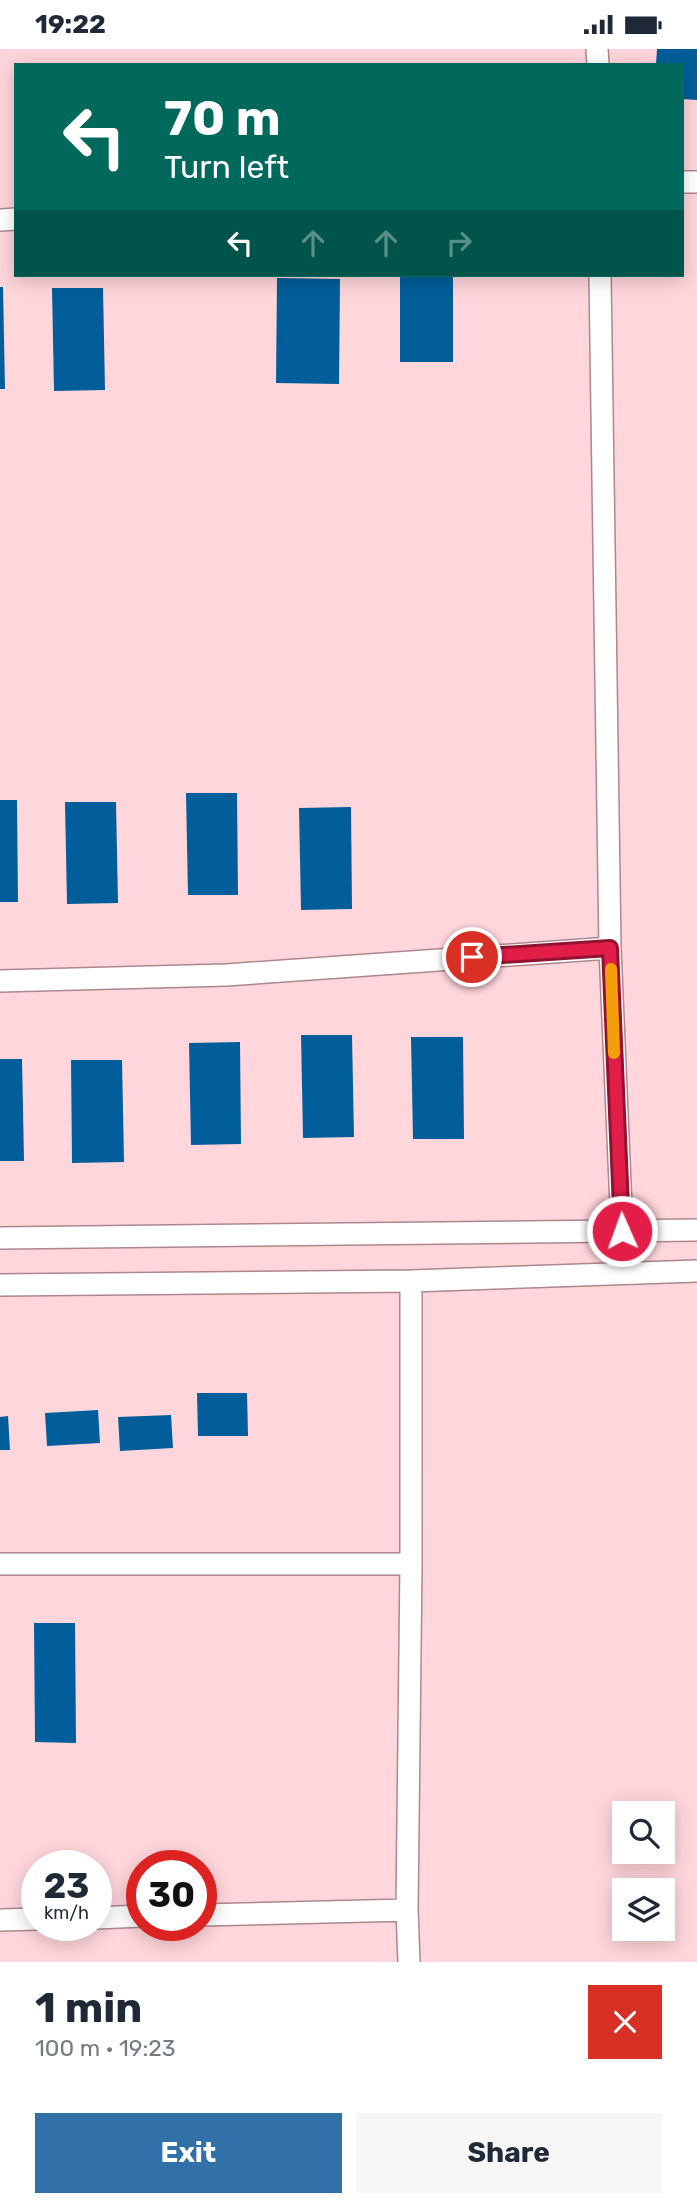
<!DOCTYPE html>
<html lang="en">
<head>
<meta charset="utf-8">
<style>
  :root { --surface:#fff; --page:#f6f6f7; --text:#1f2937; --muted:#747a83; --accent:#3171a8 }
  body { margin:0; font-family:Rubik,sans-serif; background:var(--page); color:var(--text); height:100vh; display:flex; flex-direction:column; font-size:26px; white-space:nowrap }
  * { box-sizing:border-box; margin:0 }
  p { font-size:23px; color:var(--muted) }
  .icon { flex:none; width:38px; height:38px; fill:none; stroke:currentColor; stroke-width:2; stroke-linecap:round; stroke-linejoin:round }
  .map { position:relative; height:1913px; overflow:hidden }
  .side { display:flex; flex-direction:column; background:var(--surface); flex:1 }
  .side>* { flex:none }
  .hud { position:absolute; left:14px; top:14px; width:670px; height:214px; border-radius:0px; box-shadow:0 4px 18px #0003; background:#00695c; color:#fff; overflow:hidden }
  .buttons { position:absolute; left:612px; top:1752px; display:grid; gap:14px }
  .buttons a { display:grid; place-items:center; width:63px; height:63px; border-radius:0px; background:var(--surface); box-shadow:0 4px 18px #0003; font-size:35px }
  .speed { position:absolute; left:21px; top:1801px; display:flex; gap:14px; font-size:35px; font-weight:700; text-align:center }
  .speed>* { display:grid; place-content:center; width:91px; height:91px; border-radius:50%; background:var(--surface); box-shadow:0 4px 18px #0003; line-height:1 }
  .speed small { font-size:18px; font-weight:400 }
  .speed .limit { border:10px solid #d22; background:#fff; color:#111 }
  .pin { position:absolute; display:grid; place-items:center; width:60px; height:60px; color:#fff; margin:-30px; border:4px solid #fff; border-radius:50%; box-shadow:0 2px 7px #0007 }
  .me { position:absolute; width:77px; margin:-38px; rotate:358deg; stroke-linejoin:round; filter:drop-shadow(0 0 5px #0008) }
  .turn { display:flex; align-items:center; gap:24px; height:147px; padding:0 35px; font-size:32px }
  .turn .icon { width:91px; height:91px; stroke-width:2.5 }
  .turn b { display:block; font-size:49px; line-height:60px }
  .lanes { display:flex; align-items:center; height:66px; padding:0 35px; background:#0003; justify-content:center; gap:35px; direction:ltr }
  .lanes .off { opacity:.35 }
  .round { display:grid; place-items:center; flex:none; width:74px; height:74px; border-radius:0px; background:var(--page) }
  .overview { display:flex; align-items:center; justify-content:space-between; height:119px; padding:0 35px }
  h1 { font-size:42px; font-weight:700; line-height:52px }
  .cta { display:flex; gap:14px; margin-top:auto; padding:14px 35px }
  .cta a { flex:1; height:80px; border-radius:0px; background:var(--accent); color:#fff; font-size:28px; font-weight:700; line-height:80px; text-align:center }
  .cta a+a { background:var(--page); color:var(--text) }
  .status { display:flex; justify-content:space-between; align-items:center; height:49px; padding:0 35px; background:var(--surface); direction:ltr }
  .status svg { height:19px; fill:currentColor }
  .map>svg:first-child { display:block }
  .building { fill:#015e9a }
  .lines { fill:none; stroke-linecap:round; stroke-linejoin:round }
  .street-casing { stroke:#ad878d; stroke-width:24 }
  .street { stroke:#fff; stroke-width:21 }
  .route-casing { stroke:#92132f; stroke-width:18 }
  .route { stroke:#e11d48; stroke-width:12 }
  .slow { stroke:#f59e0b; stroke-width:12 }
</style>
</head>
<body>
<div class="status"><b>19:22</b><svg viewBox="0 0 49 12"><path d="M0 12V9h3v3zM5 12V6h3v6zM10 12V3h3v9zM15 12V0h3v12zM26 1h20v11H26zM47 4h2v5h-2z"/></svg></div>
<div class="map">
<svg width="697" height="1913" viewBox="0 0 697 1913">
  <rect width="100%" height="100%" fill="#ffd6dc"/>
  <path class="building" d="M657 0H697V51L682 50V16H656Z
    M400 226H453V313H400Z
    M277 229 340 230 339 335 276 334Z
    M0 238H3L5 340H0Z
    M52 239H103L105 341 54 342Z
    M186 744H237L238 846H188Z
    M0 751H17L18 853H0Z
    M65 753H116L118 854 67 855Z
    M351 758 352 860 301 861 299 759Z
    M301 986H352L354 1088 303 1089Z
    M411 988H463L464 1090H413Z
    M240 993 241 1095 191 1096 189 994Z
    M0 1010H22L24 1112H0Z
    M71 1011H122L124 1113 72 1114Z
    M197 1344H247L248 1387H198Z
    M98 1361 100 1394 47 1397 45 1364Z
    M171 1366 173 1399 120 1402 118 1368Z
    M8 1367 10 1401H0V1368Z
    M34 1574H75L76 1694 35 1693Z"/>
  <g class="lines">
    <g class="street-casing">
      <path id="street" d="M597 0 598 16
        M682 133H697
        M0 171 16 170
        M600 226 610 899 622 1182
        M0 932 226 926 610 899
        M0 1189 697 1181
        M0 1236 411 1232 697 1222
        M0 1515H411
        M201 1866 407 1861
        M96 1869 142 1867
        M0 1871 37 1870
        M409 1913 407 1861 411 1515V1232"/>
    </g>
    <use href="#street" class="street"/>
  </g>
  <g class="lines">
    <g class="route-casing">
      <path id="route" d="M472 908 610 899 622 1182"/>
    </g>
    <use href="#route" class="route"/>
    <path class="slow" d="M611 920 614 1004"/>
  </g>
</svg>
<div class="buttons">
<a><svg class="icon" aria-label="search" viewBox="0 0 24 24"><circle cx="10" cy="10" r="6"/><path d="M15 15l6 6"/></svg></a>
<a><svg class="icon" aria-label="layers" viewBox="0 0 24 24"><path d="M12 4l9 5-9 5-9-5zM3 14l9 5 9-5"/></svg></a>
</div>
<div class="speed"><div>23<small>km/h</small></div><div class="limit">30</div></div>
<div class="pin" style="left:472px;top:908px;background:#d93025"><svg class="icon" aria-label="arrive" viewBox="0 0 24 24"><path d="M6 21V4h12l-3 4 3 4H6"/></svg></div>
<svg class="me" style="left:622px;top:1182px" viewBox="-20 -20 40 40"><circle r="17" fill="#e11d48" stroke="#fff" stroke-width="3"/><path d="M0-11L8 9 0 5-8 9z" fill="#fff"/></svg>
<div class="hud">
<div class="turn"><svg class="icon" aria-label="left" viewBox="0 0 24 24"><path d="M17 20v-9H6M10 6l-5 5 5 5"/></svg><div><b>70 m</b>Turn left</div></div>
<div class="lanes"><svg class="icon" aria-label="left" viewBox="0 0 24 24"><path d="M17 20v-9H6M10 6l-5 5 5 5"/></svg><svg class="icon off" aria-label="ahead" viewBox="0 0 24 24"><path d="M12 20V5M6 11l6-6 6 6"/></svg><svg class="icon off" aria-label="ahead" viewBox="0 0 24 24"><path d="M12 20V5M6 11l6-6 6 6"/></svg><svg class="icon off" aria-label="right" viewBox="0 0 24 24"><path d="M7 20v-9h11M14 6l5 5-5 5"/></svg></div>
</div>
</div>
<section class="side">
<div class="overview"><div><h1>1 min</h1><p>100 m · 19:23</p></div><a class="round" style="background:#d93025;color:#fff"><svg class="icon" aria-label="close" viewBox="0 0 24 24"><path d="M6 6l12 12M18 6L6 18"/></svg></a></div>
<div class="cta"><a>Exit</a><a>Share</a></div>
</section>
</body>
</html>
